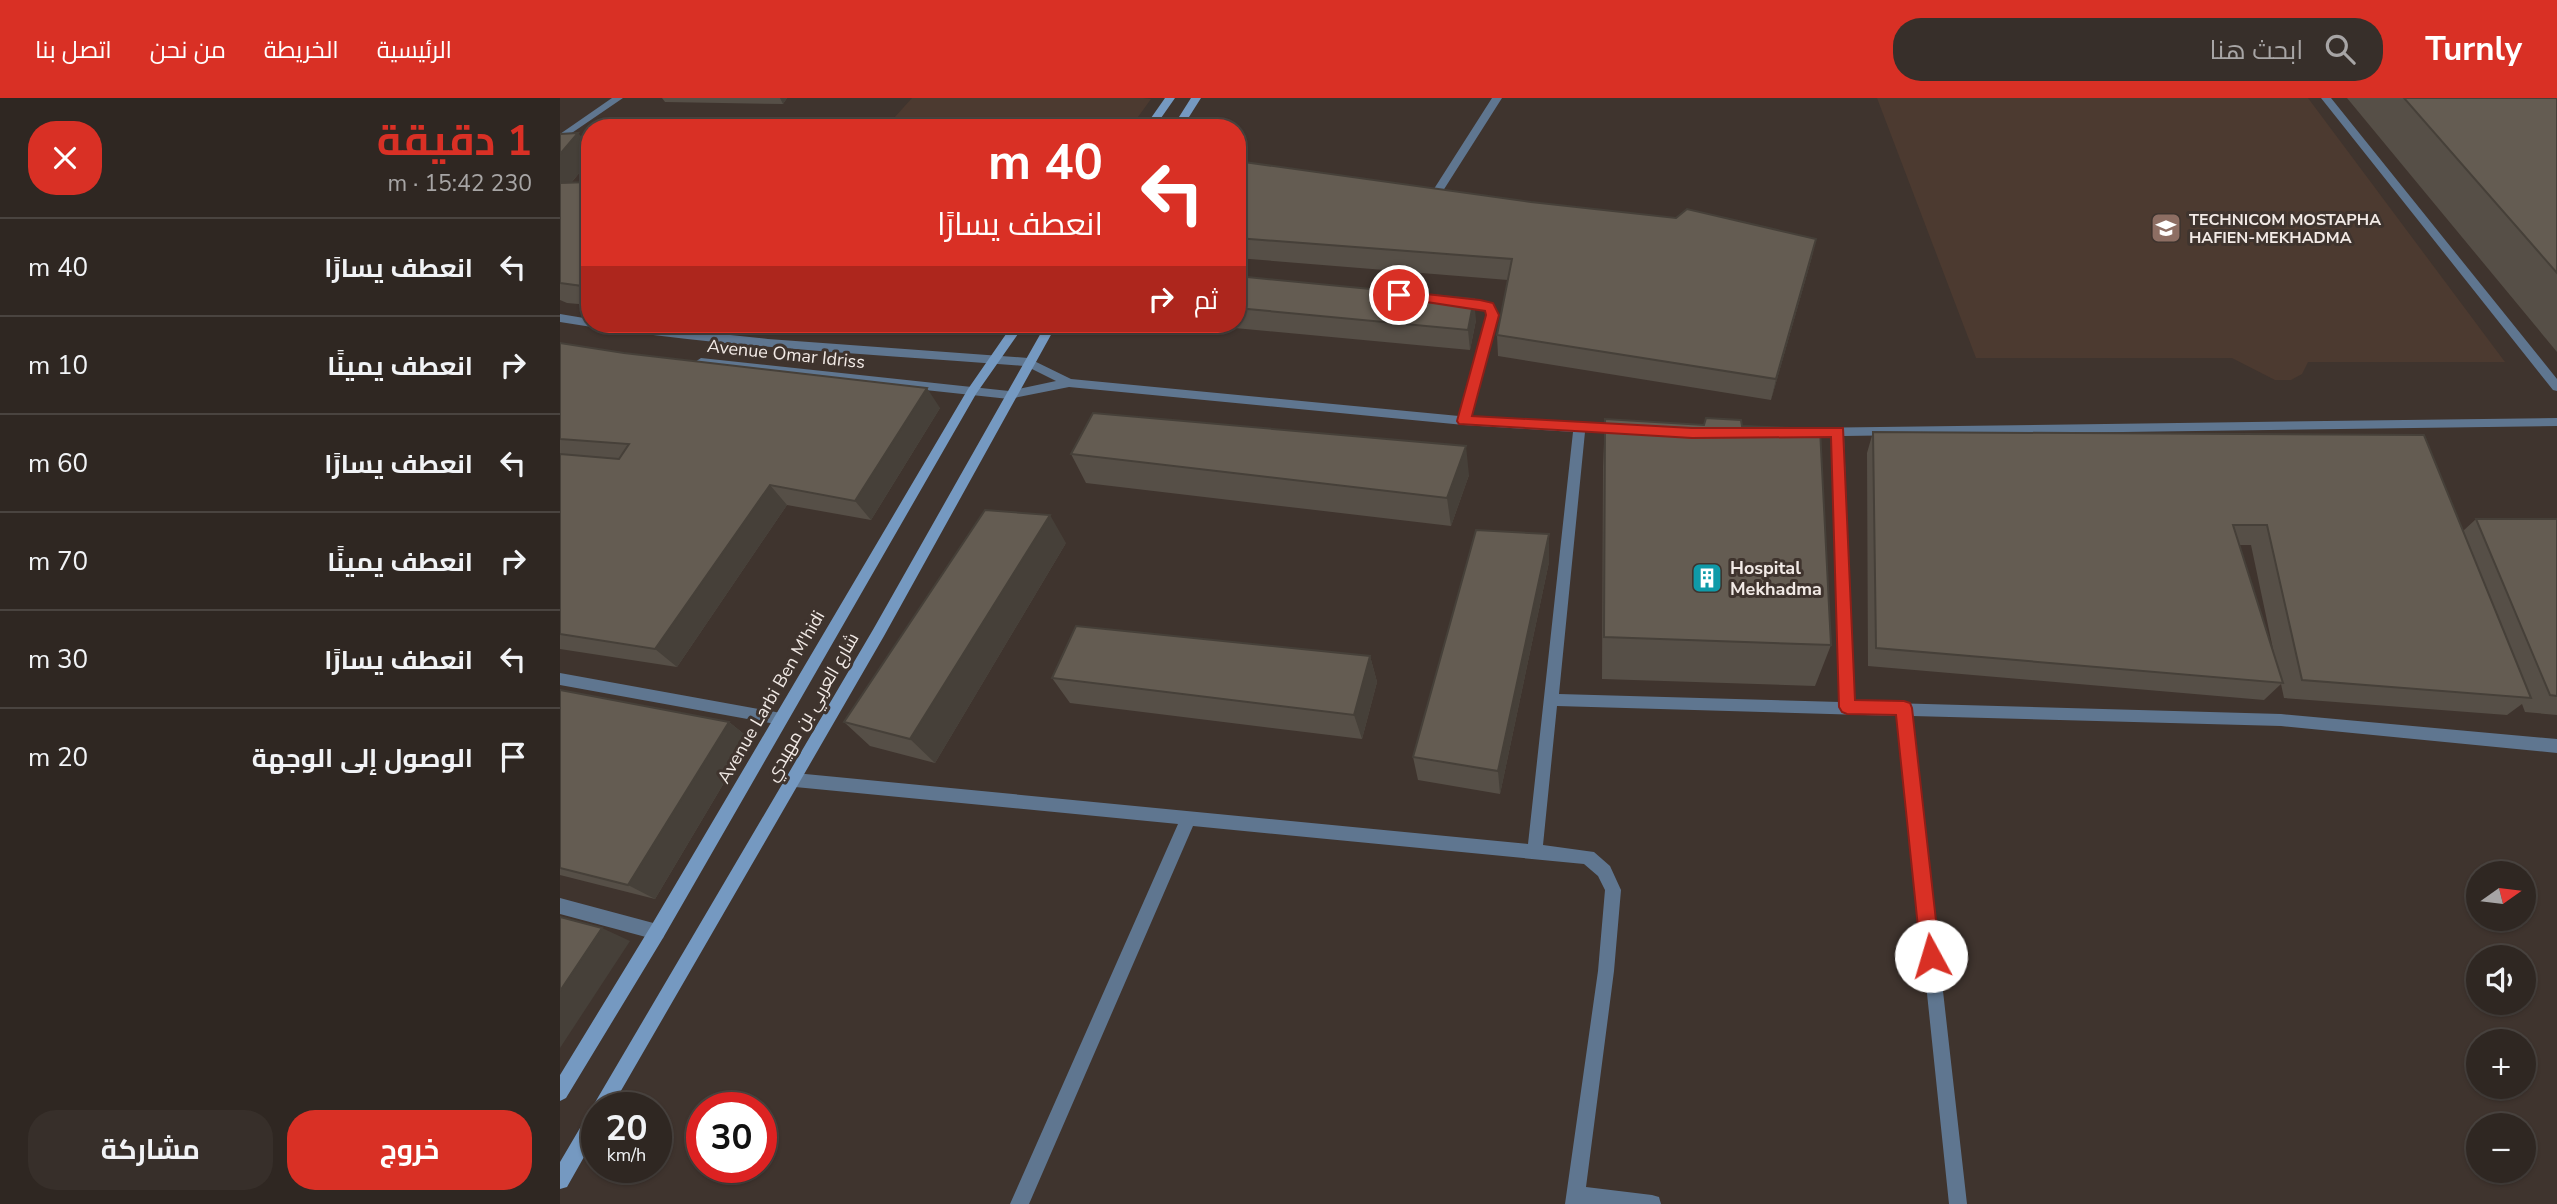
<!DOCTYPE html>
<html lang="ar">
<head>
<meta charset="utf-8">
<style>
  :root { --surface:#2f2722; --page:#372f2a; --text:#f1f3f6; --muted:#a7a5a5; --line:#4a4440; --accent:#d93025 }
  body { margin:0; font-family:"Nunito Sans",Cairo,sans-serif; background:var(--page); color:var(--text); direction:rtl; height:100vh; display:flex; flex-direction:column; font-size:26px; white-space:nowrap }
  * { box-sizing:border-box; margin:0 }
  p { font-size:23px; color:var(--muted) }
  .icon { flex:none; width:38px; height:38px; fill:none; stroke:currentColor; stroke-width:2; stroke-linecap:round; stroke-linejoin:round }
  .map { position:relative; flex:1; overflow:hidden; direction:ltr }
  .panel { display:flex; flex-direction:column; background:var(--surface); width:560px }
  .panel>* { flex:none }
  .banner { position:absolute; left:21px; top:21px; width:665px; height:214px; border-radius:28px; box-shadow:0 2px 5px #0004,0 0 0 2px var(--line); direction:rtl; background:#d93025; color:#fff; overflow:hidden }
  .needle { width:46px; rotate:76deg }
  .fabs { position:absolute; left:1906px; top:763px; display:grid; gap:14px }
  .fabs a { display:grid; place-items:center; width:70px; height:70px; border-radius:50%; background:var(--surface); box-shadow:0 2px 5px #0004,0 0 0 2px var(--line); font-size:35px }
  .speed { position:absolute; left:21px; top:994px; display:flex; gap:14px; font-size:35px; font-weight:700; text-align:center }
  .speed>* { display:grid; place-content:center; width:91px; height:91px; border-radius:50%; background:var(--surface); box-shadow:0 2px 5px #0004,0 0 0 2px var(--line); line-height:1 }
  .speed small { font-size:18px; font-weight:400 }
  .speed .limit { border:10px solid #d22; background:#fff; color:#111 }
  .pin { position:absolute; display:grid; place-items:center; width:60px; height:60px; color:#fff; margin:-30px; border:4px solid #fff; border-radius:50%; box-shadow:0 2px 7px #0007 }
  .me { position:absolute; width:77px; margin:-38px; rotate:354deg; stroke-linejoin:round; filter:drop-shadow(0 0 5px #0008) }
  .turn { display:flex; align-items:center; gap:24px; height:147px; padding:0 28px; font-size:32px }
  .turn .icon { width:91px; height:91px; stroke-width:2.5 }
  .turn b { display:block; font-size:49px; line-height:60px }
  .then { display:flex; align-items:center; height:66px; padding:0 28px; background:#0003; gap:14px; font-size:26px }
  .round { display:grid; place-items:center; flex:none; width:74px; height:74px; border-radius:28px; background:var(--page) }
  .summary { display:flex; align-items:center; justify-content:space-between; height:119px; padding:0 28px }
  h1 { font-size:42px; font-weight:700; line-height:52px; color:var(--accent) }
  .button { display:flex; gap:14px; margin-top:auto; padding:14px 28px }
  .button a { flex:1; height:80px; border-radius:28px; background:var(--accent); color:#fff; font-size:28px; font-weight:700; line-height:80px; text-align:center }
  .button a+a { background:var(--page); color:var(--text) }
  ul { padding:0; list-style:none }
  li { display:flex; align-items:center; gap:21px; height:98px; padding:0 28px; border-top:2px solid var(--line) }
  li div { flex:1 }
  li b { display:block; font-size:26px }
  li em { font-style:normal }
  header { display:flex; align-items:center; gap:42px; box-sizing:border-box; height:98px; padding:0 35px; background:var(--accent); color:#fff }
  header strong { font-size:33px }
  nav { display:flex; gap:38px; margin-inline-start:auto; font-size:24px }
  .search { width:490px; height:63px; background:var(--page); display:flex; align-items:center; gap:18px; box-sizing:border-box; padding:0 24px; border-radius:28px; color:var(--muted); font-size:26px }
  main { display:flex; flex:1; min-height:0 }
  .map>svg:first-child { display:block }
  .education { fill:#4c3a30 }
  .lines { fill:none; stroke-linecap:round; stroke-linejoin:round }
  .minor { fill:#5f7690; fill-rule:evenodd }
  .secondary { fill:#7599c1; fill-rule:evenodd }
  .wall { fill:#564f47; fill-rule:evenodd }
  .shaded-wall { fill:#464039 }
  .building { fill:#645c52; stroke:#464039; stroke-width:2 }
  .route { fill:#d93025; stroke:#8d1f18; stroke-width:2 }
  .labels { text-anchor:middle; stroke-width:6; stroke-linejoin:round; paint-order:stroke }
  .far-poi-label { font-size:16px; font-weight:bold; fill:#f2eae6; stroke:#3f342e; text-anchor:start }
  .street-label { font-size:18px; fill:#f2eae6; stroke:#3f342e }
  .poi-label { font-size:18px; font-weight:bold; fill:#f2eae6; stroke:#3f342e; text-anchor:start }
</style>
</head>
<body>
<header>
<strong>Turnly</strong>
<div class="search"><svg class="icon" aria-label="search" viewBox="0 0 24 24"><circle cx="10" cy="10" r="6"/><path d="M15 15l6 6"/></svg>ابحث هنا</div>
<nav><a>الرئيسية</a><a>الخريطة</a><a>من نحن</a><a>اتصل بنا</a></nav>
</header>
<main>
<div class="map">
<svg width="1997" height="1106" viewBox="0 0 1997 1106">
  <rect width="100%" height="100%" fill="#3f342e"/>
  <path class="education" d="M352 0H583L591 1 570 30H325Z
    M1317 0H1748L1945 264H1748L1742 276 1731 282H1715L1672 260H1416Z"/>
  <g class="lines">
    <path class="minor" d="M52 0H63L0 43V36Z
      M932 0H942L881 96H873L872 94Z
      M1761 0H1771L1997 281V293L1993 292Z
      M898 199 932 205 939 217 911 319 1061 328 1067 332 1061 336 1025 334 999 596 1280 604 1272 338 1238 337 1236 334 1242 330 1997 320V328L1284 338 1294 604 1721 616 1997 641V655L1721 628 1352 618 1407 1106H1389L1338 618 997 608 983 747 1034 754 1050 768 1061 792 1054 873 1026 1089 1092 1097 1099 1099 1101 1106H1005L1038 873 1045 792 1038 778 1024 766 633 728 469 1106H450L618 726 235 689 230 687 227 682 230 677 235 675 968 746 1013 334 904 327 509 289 449 301 141 268 135 264 141 260 449 293 496 283 466 268C311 256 154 249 0 224V216L30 221V226H65L208 241 468 260 511 281 899 318 927 217 924 211 894 206V200Z
      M0 575 221 615 226 617 228 621 226 625 221 627 0 587Z
      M0 800 97 826 103 828 105 834 103 840 97 842 0 816Z"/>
    <path class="secondary" d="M605 0H615L594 30H584Z
      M631 0H641L622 30H612Z
      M453 226H465L416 296 103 840 6 1000 0 1003V977L91 828 408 291Z
      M486 226H497L324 538 51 1010H37V1036L7 1089 0 1091V1064L314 530Z"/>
  </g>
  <path class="wall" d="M102 0H227L223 6 105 4Z
    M1787 0H1997V254Z
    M18 35 30 50V62L11 85 30 84V207L7 205 0 202V36Z
    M677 63 971 104 1256 141 1251 162 1211 302 938 258 937 237 948 182 677 160Z
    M677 178 916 222 910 252 632 226H677Z
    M173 226H203L200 229Z
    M0 245 380 310 311 422 227 407 117 569 0 551Z
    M1045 321 1144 327 1182 328 1271 547 1255 588 1042 581 1043 369Z
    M1313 334 1903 433 1916 421H1997V617L1965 614 1962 606 1947 617 1724 600 1721 586 1704 602 1308 568 1307 355ZM1679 447H1691L1716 565Z
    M511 356 909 377 891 428 526 385Z
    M506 445 375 665 310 648 284 624Z
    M989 464 940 696 858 682 853 659Z
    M810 558 817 584 802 641 510 605 492 580Z
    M0 592 169 624 190 641 95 801 0 777Z"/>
  <path class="shaded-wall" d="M220 0H227L223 6Z
    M18 35 30 50V62L0 98V56Z
    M1256 141 1251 162 1211 302 1216 281Z
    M914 201 916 222 910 252 908 232Z
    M367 290 380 310 311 422 295 403Z
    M906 348 909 377 891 428 887 400Z
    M210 387 227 407 117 569 95 551Z
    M490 417 506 445 375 665 350 641Z
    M989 436V464L940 696 938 673Z
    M810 558 817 584 802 641 794 617Z
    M169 624 190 641 95 801 68 787Z
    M42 830 70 843 0 950V893Z"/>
  <path class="building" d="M1844 0H1997V175Z
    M179 25 252 27 249 30H176Z
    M18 35 0 56V36Z
    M677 63 971 104 1116 120 1127 111 1256 141 1216 281 937 237 952 161 677 140Z
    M30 84V189L0 185V85Z
    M677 178 914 201 908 232 677 210Z
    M0 245 64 255 367 290 295 403 210 387 95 551 0 536V356L59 361 69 346 0 341Z
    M533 315 906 348 887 400 511 356Z
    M1146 320 1181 322 1182 328 1260 331 1271 547 1044 539 1045 321 1144 327Z
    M1313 334 1864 337 1971 600 1742 582 1707 427H1673L1723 585 1316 550Z
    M425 412 490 417 350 641 284 624Z
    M1916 421H1997V598L1990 597Z
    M916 432 989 436 938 673 853 659Z
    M516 528 810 558 794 617 492 580Z
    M0 592 169 624 68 787 0 770Z
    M0 819 42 830 0 893Z"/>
  <path class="route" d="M839 193 920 202 933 205 939 217 912 318 1132 330H1283L1295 602 1344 603 1350 605 1352 610 1380 858 1378 865 1371 867 1364 865 1361 858 1336 617 1287 616 1282 614 1279 609 1271 339 1132 340 899 326 897 323 926 217 925 213 834 199 833 197Z"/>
  <defs>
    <g id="school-square" transform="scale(1.575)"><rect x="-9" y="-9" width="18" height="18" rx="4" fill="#8d6e63" stroke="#3f342e"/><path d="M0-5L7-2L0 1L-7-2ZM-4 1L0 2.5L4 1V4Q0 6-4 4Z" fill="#fff"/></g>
    <g id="building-square" transform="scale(1.575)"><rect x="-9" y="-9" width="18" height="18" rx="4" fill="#0f9aa8" stroke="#3f342e"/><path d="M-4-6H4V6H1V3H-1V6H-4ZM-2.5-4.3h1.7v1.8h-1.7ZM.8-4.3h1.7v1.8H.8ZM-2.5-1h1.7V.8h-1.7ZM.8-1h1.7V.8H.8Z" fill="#fff"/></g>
  </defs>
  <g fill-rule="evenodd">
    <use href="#school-square" x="1606" y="130"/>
    <use href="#building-square" x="1147" y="480"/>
  </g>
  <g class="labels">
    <g class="far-poi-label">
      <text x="1629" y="127">TECHNICOM MOSTAPHA<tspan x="1629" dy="18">HAFIEN-MEKHADMA</tspan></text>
    </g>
    <g class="street-label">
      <text transform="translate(226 256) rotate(6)" y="6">Avenue Omar Idriss</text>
      <text transform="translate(211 599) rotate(-60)" y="6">Avenue Larbi Ben M'hidi</text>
      <text transform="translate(252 609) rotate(-60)" y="6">شارع العربي بن مهيدي</text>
    </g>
    <g class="poi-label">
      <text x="1170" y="476">Hospital<tspan x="1170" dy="21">Mekhadma</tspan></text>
    </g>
  </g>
</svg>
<div class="fabs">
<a><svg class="needle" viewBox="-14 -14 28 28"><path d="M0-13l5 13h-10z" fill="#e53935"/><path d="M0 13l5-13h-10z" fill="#a7a5a5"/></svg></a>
<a><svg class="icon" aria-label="sound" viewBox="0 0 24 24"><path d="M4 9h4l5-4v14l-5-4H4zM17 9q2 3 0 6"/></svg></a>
<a>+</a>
<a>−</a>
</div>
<div class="speed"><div>20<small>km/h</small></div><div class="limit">30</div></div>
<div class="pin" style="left:839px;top:197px;background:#d93025"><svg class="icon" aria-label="arrive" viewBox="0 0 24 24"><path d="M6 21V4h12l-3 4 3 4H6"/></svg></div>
<svg class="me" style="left:1371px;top:858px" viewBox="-20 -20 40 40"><circle r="19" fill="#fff"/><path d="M0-13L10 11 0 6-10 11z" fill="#d93025"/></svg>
<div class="banner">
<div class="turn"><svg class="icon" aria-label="left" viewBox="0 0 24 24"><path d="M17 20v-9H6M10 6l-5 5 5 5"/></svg><div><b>40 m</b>انعطف يسارًا</div></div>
<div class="then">ثم<svg class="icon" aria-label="right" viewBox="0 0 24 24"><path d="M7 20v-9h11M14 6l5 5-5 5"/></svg></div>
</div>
</div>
<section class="panel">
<div class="summary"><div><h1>1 دقيقة</h1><p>230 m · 15:42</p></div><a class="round" style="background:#d93025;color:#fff"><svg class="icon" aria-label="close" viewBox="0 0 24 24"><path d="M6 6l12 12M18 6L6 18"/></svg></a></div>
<ul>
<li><svg class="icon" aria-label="left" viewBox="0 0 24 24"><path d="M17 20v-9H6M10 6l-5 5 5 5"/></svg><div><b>انعطف يسارًا</b></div><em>40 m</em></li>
<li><svg class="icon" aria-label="right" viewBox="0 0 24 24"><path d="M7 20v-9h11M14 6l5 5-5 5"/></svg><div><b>انعطف يمينًا</b></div><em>10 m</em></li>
<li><svg class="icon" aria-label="left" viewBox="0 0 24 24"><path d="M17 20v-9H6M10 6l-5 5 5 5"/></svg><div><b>انعطف يسارًا</b></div><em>60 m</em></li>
<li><svg class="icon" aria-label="right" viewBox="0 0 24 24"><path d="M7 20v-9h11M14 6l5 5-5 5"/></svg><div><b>انعطف يمينًا</b></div><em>70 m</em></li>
<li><svg class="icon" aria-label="left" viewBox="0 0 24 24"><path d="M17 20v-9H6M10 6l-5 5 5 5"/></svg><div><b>انعطف يسارًا</b></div><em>30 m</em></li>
<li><svg class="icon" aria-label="arrive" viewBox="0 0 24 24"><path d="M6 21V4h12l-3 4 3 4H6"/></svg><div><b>الوصول إلى الوجهة</b></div><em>20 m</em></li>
</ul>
<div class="button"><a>خروج</a><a>مشاركة</a></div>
</section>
</main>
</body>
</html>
